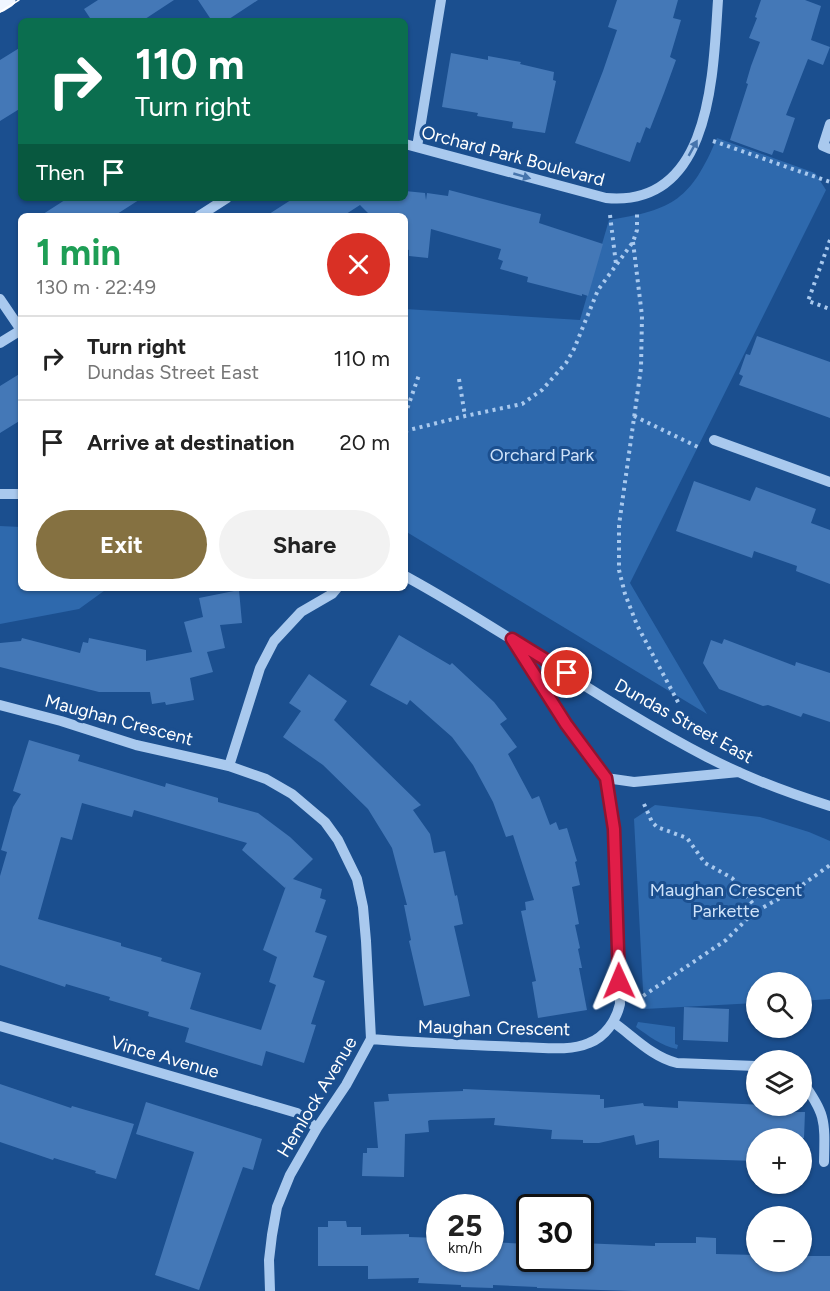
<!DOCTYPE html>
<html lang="en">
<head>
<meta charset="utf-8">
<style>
  :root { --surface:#fff; --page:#f2f2f2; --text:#222; --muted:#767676; --line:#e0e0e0; --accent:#857141 }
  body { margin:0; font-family:Figtree,sans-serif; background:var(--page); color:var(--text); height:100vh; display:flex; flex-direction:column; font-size:22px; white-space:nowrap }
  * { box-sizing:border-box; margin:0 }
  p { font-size:20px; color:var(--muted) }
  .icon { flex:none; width:33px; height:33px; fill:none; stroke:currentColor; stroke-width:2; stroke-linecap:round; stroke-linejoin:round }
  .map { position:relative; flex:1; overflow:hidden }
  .panel { position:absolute; left:18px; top:213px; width:390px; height:378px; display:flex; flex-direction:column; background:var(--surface); border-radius:9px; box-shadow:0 2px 4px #0004 }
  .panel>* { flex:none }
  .guide { position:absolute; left:18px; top:18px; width:390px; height:183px; border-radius:9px; box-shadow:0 2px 4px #0004; background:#0b6e4f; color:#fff; overflow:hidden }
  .buttons { position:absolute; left:746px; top:972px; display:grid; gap:12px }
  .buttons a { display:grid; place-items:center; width:66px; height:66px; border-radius:50%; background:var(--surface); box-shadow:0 2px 4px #0004; font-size:30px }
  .speed { position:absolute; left:426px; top:1194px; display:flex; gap:12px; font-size:30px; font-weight:700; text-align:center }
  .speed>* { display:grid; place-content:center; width:78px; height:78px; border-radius:50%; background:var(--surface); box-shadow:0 2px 4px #0004; line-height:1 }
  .speed small { font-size:15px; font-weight:400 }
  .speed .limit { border:3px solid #111; border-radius:9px; background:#fff; color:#111 }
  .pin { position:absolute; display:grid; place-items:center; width:51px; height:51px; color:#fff; margin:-26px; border:3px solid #fff; border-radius:50%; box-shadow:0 2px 6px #0007 }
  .me { position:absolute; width:66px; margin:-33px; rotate:359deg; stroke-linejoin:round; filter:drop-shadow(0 0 4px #0008) }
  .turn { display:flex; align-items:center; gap:21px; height:126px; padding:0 18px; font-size:27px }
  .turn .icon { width:78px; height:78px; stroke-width:2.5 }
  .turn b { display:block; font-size:42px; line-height:51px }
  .then { display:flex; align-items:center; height:57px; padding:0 18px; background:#0003; gap:12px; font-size:22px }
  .round { display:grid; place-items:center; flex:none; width:63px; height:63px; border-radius:32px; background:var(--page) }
  .summary { display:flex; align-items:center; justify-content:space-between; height:102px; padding:0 18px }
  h1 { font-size:36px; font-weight:700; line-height:45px; color:#1e9e55 }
  .primary-button { display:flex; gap:12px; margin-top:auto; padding:12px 18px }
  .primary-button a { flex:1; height:69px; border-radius:36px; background:var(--accent); color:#fff; font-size:24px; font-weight:700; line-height:69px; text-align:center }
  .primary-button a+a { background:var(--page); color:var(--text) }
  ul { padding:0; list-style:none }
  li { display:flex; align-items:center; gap:18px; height:84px; padding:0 18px; border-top:2px solid var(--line) }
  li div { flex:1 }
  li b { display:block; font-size:22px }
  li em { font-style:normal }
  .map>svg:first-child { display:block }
  .green { fill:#2e69ad }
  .building { fill:#4478b7; fill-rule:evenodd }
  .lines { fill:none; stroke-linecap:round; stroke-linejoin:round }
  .path { stroke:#a9c9ee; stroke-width:4; stroke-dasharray:3 4.5; stroke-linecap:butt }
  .minor { stroke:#a9c9ee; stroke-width:10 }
  .major { stroke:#f0f6ff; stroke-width:15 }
  .tram { stroke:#fff; stroke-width:1.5 }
  .oneway { fill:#4674ac }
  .route-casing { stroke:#92132f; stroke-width:15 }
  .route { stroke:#e11d48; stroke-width:10 }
  .labels { text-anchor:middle; stroke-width:6; stroke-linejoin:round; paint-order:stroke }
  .street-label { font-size:18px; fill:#fff; stroke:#1b4f8f }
  .park-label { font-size:18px; fill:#cfe3fa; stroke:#1b4f8f }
</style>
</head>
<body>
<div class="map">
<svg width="830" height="1291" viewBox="0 0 830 1291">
  <rect width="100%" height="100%" fill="#1b4f8f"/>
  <path class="green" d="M717 138 815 173 826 190 630 583 707 714 405 531V309L580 320 609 220C674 210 691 199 717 138Z
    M0 526 21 527V588H108L79 609 0 624Z
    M655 805 760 817 809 832 830 841V999L801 1001V982H756V1003L644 1009 634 819Z
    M638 1022 675 1027V1044L678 1045 677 1049C661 1046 649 1036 636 1027Z"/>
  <path class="building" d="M98 0H174L142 21H92L84 9Z
    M198 0H258L226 21H212Z
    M617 0H678L673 18 681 20 670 57 676 60 664 93 650 129 646 127 640 143 637 142 630 162 575 143 603 71 617 30 608 27Z
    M761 0H805L821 6 811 40 830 47 823 65 808 59 786 115 795 118 783 153 774 150 772 155 730 140 748 84 746 83 751 66 760 42 749 38 757 18 755 17Z
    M21 47V108L0 121V60Z
    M451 53 488 60V56L521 62 520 64 554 72 553 80 556 81 545 133 512 128 513 122 477 116 478 113 442 107Z
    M449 190 541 214 539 223 603 244 588 296 582 294V296L527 282 528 277 500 269 503 261 498 259 501 249 431 229 428 258 409 256V250L405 249V216H371L360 205 343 216H266L294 198H405V191L425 193 426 200 427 193 448 196Z
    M68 198H142L114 216H40Z
    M757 336 830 362V418L739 385 743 376 739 374 746 354 750 355Z
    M21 373V420L0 433V386Z
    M694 481 750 501 756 487 816 509 811 523 830 530V584L796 571 797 566 754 551 752 558 676 531Z
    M239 590 242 623 220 625 225 648 207 652 213 672 190 678 194 700 166 705 165 702 152 704 150 692H99L0 667V643L21 641 22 638 80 653 83 642 88 643 89 638 146 650V661L192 652 184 622 203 617 199 598Z
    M399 635 450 665 452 663 494 702 507 719 500 724 517 747 508 754 532 799 539 796 550 825 556 822 559 830 567 828 577 861 575 862 580 885 572 887 579 924 575 925 580 948 578 949 582 968H579L587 1010 538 1018 532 982 536 981 521 911 526 910 525 902 534 900 513 835 506 837 493 802 473 765 452 737 410 700 407 705 370 685Z
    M724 639 795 666 796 662 830 673V722L803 713 801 717 768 705 763 706 719 689 703 663 711 640 722 644Z
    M309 674 347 701 334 720 421 805 413 810 430 834 434 853 445 851 455 896 457 895 463 924 454 926 470 996 424 1006 409 941 411 940 404 905H407L392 848 368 809 323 765 283 737 301 711 289 703Z
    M29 740 80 755 78 761 165 787 166 783 218 798V802L258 813 290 837 313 859 293 879 322 889 320 898 326 900 315 932 327 936 313 977 325 981 311 1024 316 1025 304 1063 266 1051 262 1066 185 1042 189 1028 148 1016 149 1012 109 1000 110 997 66 984 65 987 0 965V876L7 852 1 850 13 807 21 794 13 791ZM82 803 132 817 134 810 247 843 242 850 285 888 286 886 263 950 277 957 269 982 276 985 261 1030 190 1009 201 973 161 961 162 958 121 946V943L38 919 61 837 72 840Z
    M684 1007 729 1009 728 1042 683 1040Z
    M0 1084 71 1108 72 1106 134 1124 116 1179 95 1173 96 1171 54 1158 53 1160 0 1142Z
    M463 1089 600 1095V1099H604V1108L643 1103 644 1106 678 1108V1101L784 1106V1112H805L804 1138H756V1161L659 1158V1140L636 1145 634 1135 599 1143H583V1140L551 1139 552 1130 494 1125 495 1118 430 1120 428 1121 429 1132 405 1134 404 1177 362 1176 363 1153H367V1148H378L374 1102 389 1101 388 1094 463 1091Z
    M146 1102 262 1139 253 1170 243 1167 199 1290 155 1275 194 1152 136 1134Z
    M328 1221H346L347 1227H361V1235L409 1234V1237L440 1238V1258H490V1242L530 1244V1258H580V1243L655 1246V1243H696V1237L716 1238V1254L756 1255V1262H801V1256H830V1291H632L537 1288V1287L493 1285V1288L461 1287V1285L418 1283 419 1278 368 1279V1266H318V1227H328Z"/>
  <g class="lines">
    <path class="path" d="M713 141 830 182
      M610 215 616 264
      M830 240 808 301 830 309
      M633 242 642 316 641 368 619 525V570L625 594 637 625 679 704
      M459 379 465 416
      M405 415 419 375
      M634 416 698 447
      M405 431 465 416 522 404 542 390 566 363 574 349 598 290 633 242 637 230V212
      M644 804 652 822 657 827 687 838 705 863 732 878 758 910
      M637 1000 726 940 753 913 798 888 830 865"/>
    <path class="minor" d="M830 124 823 146 830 149
      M405 144 606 198C712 208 713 73 718 0
      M417 147 441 0
      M199 216 227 198
      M0 299 21 330
      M0 343 21 330
      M714 440 830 482
      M0 494H21
      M405 576C508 632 603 703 707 757 746 777 788 793 830 806
      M0 705 61 721 136 745 229 766 260 668 274 641 301 612 332 594 337 588
      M229 766 266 779 292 794 325 822 338 840 357 879 363 907 366 941 371 1039 346 1085 317 1128 290 1175 277 1207 272 1235 269 1260 270 1291
      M606 778 634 782 739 772
      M613 1022C633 1036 652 1057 677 1063L756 1066
      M0 1026 297 1113 317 1128
      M371 1039C421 1043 470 1045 520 1047 541 1047 569 1052 589 1043 605 1037 616 1021 620 1004L614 829 606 778 566 724 512 639
      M801 1080C826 1114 825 1120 824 1162"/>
    <path class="major" d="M0 5 8 0"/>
    <path class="tram" d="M0 12 19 0"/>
  </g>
  <defs><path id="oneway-solid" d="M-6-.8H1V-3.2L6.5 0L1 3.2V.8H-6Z" transform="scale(1.5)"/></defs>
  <g class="oneway">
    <use href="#oneway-solid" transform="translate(693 148) rotate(-61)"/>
    <use href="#oneway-solid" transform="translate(522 176) rotate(16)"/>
  </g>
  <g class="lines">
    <g class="route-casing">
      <path id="route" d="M567 673 512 639 566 724 606 778 614 829 619 981"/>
    </g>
    <use href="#route" class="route"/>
  </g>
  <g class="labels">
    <g class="street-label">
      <text transform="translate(513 156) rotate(15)" y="6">Orchard Park Boulevard</text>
      <text transform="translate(119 720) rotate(15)" y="6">Maughan Crescent</text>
      <text transform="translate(684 721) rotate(29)" y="6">Dundas Street East</text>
      <text transform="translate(494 1028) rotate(1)" y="6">Maughan Crescent</text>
      <text transform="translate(165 1057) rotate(16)" y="6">Vince Avenue</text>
      <text transform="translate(317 1097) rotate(-59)" y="6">Hemlock Avenue</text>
    </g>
    <g class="park-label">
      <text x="542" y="461">Orchard Park</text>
      <text x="726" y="896">Maughan Crescent<tspan x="726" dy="21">Parkette</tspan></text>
    </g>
  </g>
</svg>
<div class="buttons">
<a><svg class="icon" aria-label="search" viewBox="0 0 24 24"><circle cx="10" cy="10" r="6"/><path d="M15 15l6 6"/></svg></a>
<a><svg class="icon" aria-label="layers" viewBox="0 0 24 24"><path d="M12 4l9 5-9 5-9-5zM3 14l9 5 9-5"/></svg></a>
<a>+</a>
<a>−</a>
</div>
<div class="speed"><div>25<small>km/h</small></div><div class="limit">30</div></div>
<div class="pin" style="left:567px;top:673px;background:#d93025"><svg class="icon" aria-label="arrive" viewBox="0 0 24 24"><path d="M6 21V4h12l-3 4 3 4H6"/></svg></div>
<svg class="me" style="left:619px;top:981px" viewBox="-20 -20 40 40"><path d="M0-17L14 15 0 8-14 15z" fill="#e11d48" stroke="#fff" stroke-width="4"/></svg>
<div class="guide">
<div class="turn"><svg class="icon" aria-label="right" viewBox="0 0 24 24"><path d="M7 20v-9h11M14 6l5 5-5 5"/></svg><div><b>110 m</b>Turn right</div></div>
<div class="then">Then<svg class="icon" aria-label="arrive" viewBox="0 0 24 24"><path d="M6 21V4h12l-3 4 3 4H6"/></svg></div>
</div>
<section class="panel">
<div class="summary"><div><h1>1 min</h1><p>130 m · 22:49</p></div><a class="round" style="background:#d93025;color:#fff"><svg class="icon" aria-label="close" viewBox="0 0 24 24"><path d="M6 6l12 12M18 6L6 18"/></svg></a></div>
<ul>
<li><svg class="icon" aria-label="right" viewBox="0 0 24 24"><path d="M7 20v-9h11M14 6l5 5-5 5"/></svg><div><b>Turn right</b><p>Dundas Street East</p></div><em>110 m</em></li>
<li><svg class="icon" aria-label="arrive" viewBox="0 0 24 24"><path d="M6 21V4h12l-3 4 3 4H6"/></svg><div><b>Arrive at destination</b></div><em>20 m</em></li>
</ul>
<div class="primary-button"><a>Exit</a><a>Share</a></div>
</section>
</div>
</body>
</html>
